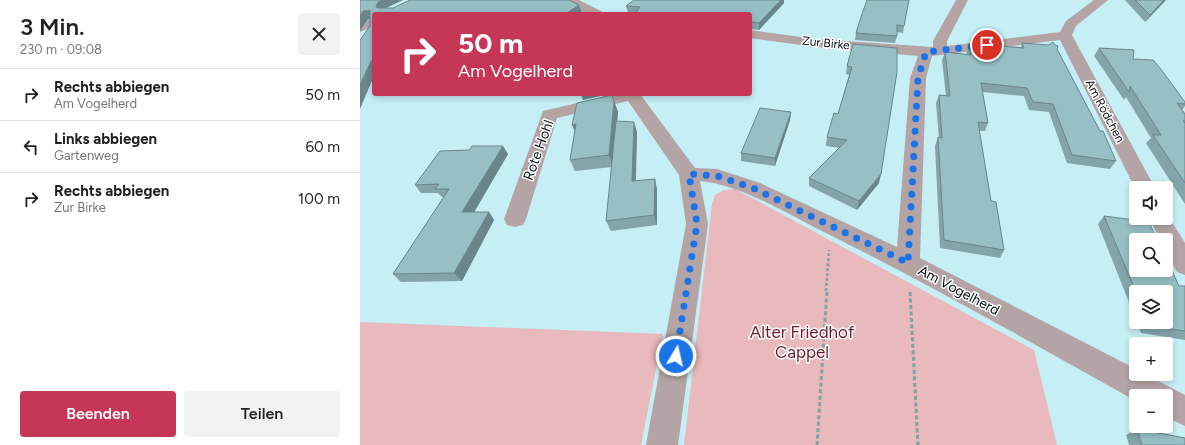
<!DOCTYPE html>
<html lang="de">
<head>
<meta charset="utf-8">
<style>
  :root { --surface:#fff; --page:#f2f2f2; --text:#222; --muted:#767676; --line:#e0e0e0; --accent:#c63656 }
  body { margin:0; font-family:Figtree,sans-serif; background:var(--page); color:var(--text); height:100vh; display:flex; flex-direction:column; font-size:15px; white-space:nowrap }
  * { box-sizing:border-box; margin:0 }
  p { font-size:13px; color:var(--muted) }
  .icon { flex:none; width:22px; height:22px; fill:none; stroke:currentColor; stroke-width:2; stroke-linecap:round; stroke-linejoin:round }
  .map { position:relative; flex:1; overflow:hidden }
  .panel { display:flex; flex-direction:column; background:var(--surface); width:360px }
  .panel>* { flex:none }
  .top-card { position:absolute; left:12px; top:12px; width:380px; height:84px; border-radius:4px; box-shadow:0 2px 6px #0003; background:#c63656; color:#fff; overflow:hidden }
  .controls { position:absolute; left:769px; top:181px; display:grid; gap:8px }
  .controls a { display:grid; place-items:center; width:44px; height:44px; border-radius:4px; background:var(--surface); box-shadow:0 2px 6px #0003; font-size:20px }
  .pin { position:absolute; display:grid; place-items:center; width:34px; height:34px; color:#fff; margin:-17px; border:2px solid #fff; border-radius:50%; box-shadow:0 1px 4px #0007 }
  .me { position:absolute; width:44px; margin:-22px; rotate:9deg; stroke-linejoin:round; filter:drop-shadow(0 0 3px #0008) }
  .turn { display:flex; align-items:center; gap:14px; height:84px; padding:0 20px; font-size:18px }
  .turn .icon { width:52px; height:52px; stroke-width:2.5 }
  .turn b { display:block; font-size:28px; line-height:34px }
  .round { display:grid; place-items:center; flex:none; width:42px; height:42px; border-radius:4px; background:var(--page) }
  .head { display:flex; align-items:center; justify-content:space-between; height:68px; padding:0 20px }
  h1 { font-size:24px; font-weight:600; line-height:30px }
  .primary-button { display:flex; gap:8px; margin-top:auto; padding:8px 20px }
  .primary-button a { flex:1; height:46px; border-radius:4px; background:var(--accent); color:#fff; font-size:16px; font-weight:600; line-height:46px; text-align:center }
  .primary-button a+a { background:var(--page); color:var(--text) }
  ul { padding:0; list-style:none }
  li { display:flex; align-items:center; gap:12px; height:52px; padding:0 20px; border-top:1px solid var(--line) }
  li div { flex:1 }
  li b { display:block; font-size:15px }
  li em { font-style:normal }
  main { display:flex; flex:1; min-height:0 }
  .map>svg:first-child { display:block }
  .green { fill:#e8b9bd }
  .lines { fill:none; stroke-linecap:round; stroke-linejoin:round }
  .path-far1 { stroke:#82a1a7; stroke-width:2.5; stroke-dasharray:3 2; stroke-linecap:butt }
  .path { stroke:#82a1a7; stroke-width:3; stroke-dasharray:4 2.5; stroke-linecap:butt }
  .minor { fill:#b4a4a5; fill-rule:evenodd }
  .wall { fill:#82a4aa }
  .shaded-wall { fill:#6a868b }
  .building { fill:#97bfc6; stroke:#6a868b }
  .route { stroke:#1a73e8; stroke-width:7; stroke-dasharray:0 12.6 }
  .labels { text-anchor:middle; stroke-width:3; stroke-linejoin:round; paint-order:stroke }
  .far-street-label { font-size:12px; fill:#020f11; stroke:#fff }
  .street-label { font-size:14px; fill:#020f11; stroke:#fff }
  .near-park-label { font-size:17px; fill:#711a2e; stroke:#fff }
</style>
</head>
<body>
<main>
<section class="panel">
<div class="head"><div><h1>3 Min.</h1><p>230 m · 09:08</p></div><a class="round"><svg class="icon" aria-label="close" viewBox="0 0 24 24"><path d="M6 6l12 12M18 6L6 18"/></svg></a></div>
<ul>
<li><svg class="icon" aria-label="right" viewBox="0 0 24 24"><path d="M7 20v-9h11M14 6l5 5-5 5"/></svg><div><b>Rechts abbiegen</b><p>Am Vogelherd</p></div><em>50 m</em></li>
<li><svg class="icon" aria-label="left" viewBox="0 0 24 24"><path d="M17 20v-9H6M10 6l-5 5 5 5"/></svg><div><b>Links abbiegen</b><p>Gartenweg</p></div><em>60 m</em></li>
<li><svg class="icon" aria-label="right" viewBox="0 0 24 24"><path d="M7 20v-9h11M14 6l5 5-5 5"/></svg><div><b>Rechts abbiegen</b><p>Zur Birke</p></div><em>100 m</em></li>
</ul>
<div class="primary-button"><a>Beenden</a><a>Teilen</a></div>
</section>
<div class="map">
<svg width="825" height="445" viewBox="0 0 825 445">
  <rect width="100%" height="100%" fill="#c5eef5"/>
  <path class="green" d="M375 189 674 350 697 445H324L352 204 355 195 364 190Z
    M0 322 303 334 281 445H0Z"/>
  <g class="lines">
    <path class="path-far1" d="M466 291 469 250"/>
    <path class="path" d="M550 292 558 445
      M457 445 467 290"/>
    <path class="minor" d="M204 0H219L241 11 242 14H227L206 3Z
      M596 0H608L587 41V46L700 32 706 21 734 0H748L716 26 712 35 795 188H776V190L700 40 572 56 566 78 560 258 776 369V374H785L825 395V426L806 417V396H776V401C672 343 569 284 462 231 425 213 382 185 340 181L348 224 318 445H286L326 224 319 175 268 101 197 118 166 219 163 225 155 227 147 225 144 219 183 111 256 94H280L335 168 357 169 400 183 537 247 550 78 558 56 456 47 390 38V30L456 39 573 47V41Z
      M14 17V26L0 32V23Z
      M806 212 825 243V275L817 272 806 251V240H800L789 218H806Z"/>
  </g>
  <path class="wall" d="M765 0H806L785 22Z
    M424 3 399 30 390 29V14L276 13H268L266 6Z
    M502 14 544 26 543 33 537 32V36L535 43 495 40 496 33Z
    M662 43 697 49 756 161 750 169 707 163 689 112 669 110 664 96 622 92 628 123 625 131H619L631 201 644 250 640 258 580 248 575 146 578 137 579 138 576 103 579 95 586 96 582 60 585 52 606 54 609 46 637 48 638 46 661 47Z
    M493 44 519 183 497 210 449 186V178L480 148 466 146 467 137 478 114 489 75 486 74 487 66Z
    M739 48 773 59 825 102V106L822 110 825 114V204L786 143 791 138 766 97 764 100 734 56Z
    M328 94H346L344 96Z
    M254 101 258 112 257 121 277 132 276 181 297 189V225L251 231 246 221 252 167 215 171 210 160 215 131 212 125Z
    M431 112 430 120 415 166 381 161V153Z
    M148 154 114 212H129L134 220 102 281 41 282 33 274 84 197H82L78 193H61L55 185Z
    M744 216 819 286H825V340L781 333 777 322H806V292H776V320L738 224Z
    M777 429 825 445H769L766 435Z"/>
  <path class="shaded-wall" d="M22 0H43L22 10 21 14 16 6 18 2Z
    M421 0H424V3L399 30V23Z
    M804 0H806L785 22 790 15Z
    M219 5 222 13 220 14H205Z
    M10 10 14 18 8 19 0 31V15L3 11Z
    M14 60V76L0 109V85L11 61Z
    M221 94H249L223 100Z
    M254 101 258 112 253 167 249 155Z
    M431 112 430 120 415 166V158Z
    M274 122 277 132 275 192 272 181Z
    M216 124 217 136 212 125Z
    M143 146 148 154 109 221 102 212Z
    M521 174 519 183 497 210 499 201Z
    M295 179 297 189V225L294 215Z
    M129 212 134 220 102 281 94 273Z"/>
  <path class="building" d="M0 0H22L18 2 16 6 17 8H33L50 0H209L219 5 205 14H14V60L11 61 0 85V40L10 26V10L3 11 0 15Z
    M274 0H421L399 23 390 22V14H275L280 7 266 6Z
    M507 0H549L544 26 537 25V36L496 33 502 14Z
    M775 0H804L790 15Z
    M693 42 695 45 698 46 697 49 740 131H743L756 161 712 155 693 104 673 102 667 88 621 83 628 123 618 122 631 201 636 202 644 250 584 240 578 137 582 138 579 95 590 96 585 52 611 55 609 46 640 49 638 46 664 48 662 43 689 45Z
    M493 44 537 48V72L521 174 499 201 449 178 487 140 467 137 474 113 478 114 492 67 487 66Z
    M739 48 774 50 773 59 793 60 800 68 825 102V104L817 103 825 114V121H823L825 123V183L793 135H801L770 86 769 92Z
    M252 95 254 101 249 155 210 160 216 124 212 125 217 103Z
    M400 108 431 112 415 158 381 153Z
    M256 121 274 122 272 181 295 179 294 215 246 221Z
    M112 146H143L102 212H129L94 273 33 274 89 189H75L79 184 55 185 80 151 109 150Z
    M744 216 789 222 797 240H776V270H806V258L819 286H825V331L791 326 789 322H806V292H776Z
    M777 429 825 438V445H782Z"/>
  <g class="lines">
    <path class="route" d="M316 356 337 224 329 174 357 176 393 188 548 263 558 78 566 52 627 45"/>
  </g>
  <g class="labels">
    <g class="far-street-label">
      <text transform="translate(466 43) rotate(6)" y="4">Zur Birke</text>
      <text transform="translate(745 111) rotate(62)" y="4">Am Rödchen</text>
    </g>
    <g class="street-label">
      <text transform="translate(178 150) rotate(-70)" y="5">Rote Hohl</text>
      <text transform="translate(599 290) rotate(28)" y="5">Am Vogelherd</text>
    </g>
    <g class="near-park-label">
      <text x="442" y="338">Alter Friedhof<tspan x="442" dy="20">Cappel</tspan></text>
    </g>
  </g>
</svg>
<div class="controls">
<a><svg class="icon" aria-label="sound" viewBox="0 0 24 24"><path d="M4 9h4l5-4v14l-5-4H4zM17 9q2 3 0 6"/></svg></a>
<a><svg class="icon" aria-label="search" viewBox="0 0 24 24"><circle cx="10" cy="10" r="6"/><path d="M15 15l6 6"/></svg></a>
<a><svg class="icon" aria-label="layers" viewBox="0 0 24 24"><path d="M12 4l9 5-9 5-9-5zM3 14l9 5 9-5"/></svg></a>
<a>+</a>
<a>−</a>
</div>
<div class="pin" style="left:627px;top:45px;background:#d93025"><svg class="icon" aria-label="arrive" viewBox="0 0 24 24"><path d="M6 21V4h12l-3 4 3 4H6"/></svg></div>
<svg class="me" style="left:316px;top:356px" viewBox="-20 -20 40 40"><circle r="17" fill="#1a73e8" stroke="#fff" stroke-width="3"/><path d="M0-11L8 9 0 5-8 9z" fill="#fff"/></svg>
<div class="top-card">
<div class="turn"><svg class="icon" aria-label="right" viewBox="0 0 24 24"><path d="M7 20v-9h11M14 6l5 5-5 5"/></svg><div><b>50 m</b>Am Vogelherd</div></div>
</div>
</div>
</main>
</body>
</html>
